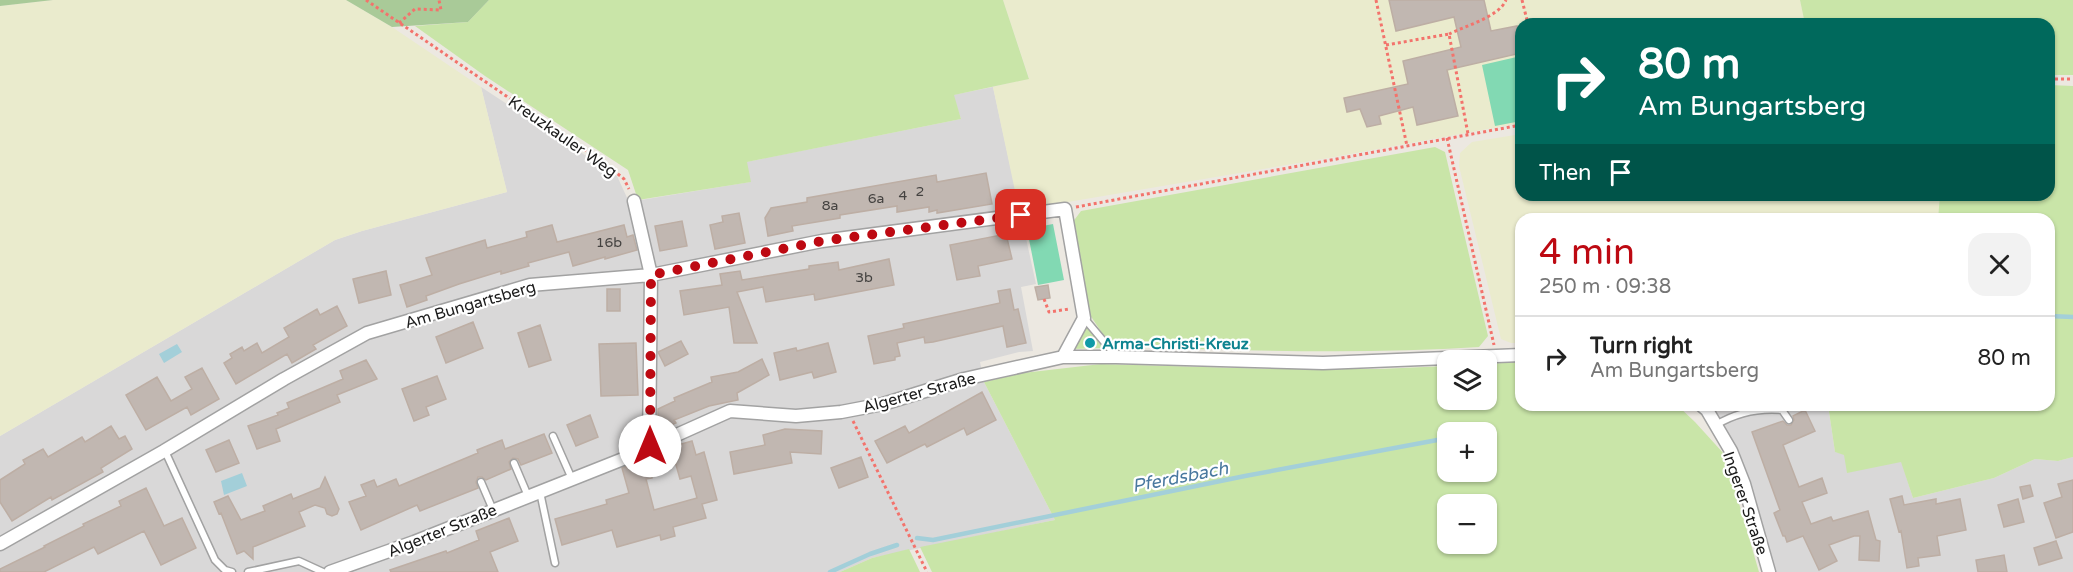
<!DOCTYPE html>
<html lang="en">
<head>
<meta charset="utf-8">
<style>
  :root { --surface:#fff; --page:#f2f2f2; --text:#222; --muted:#767676; --line:#e0e0e0; --accent:#bd0912 }
  body { margin:0; font-family:"Varela Round",sans-serif; background:var(--page); color:var(--text); height:100vh; display:flex; flex-direction:column; font-size:22px; white-space:nowrap }
  * { box-sizing:border-box; margin:0 }
  p { font-size:20px; color:var(--muted) }
  .icon { flex:none; width:33px; height:33px; fill:none; stroke:currentColor; stroke-width:2; stroke-linecap:round; stroke-linejoin:round }
  .map { position:relative; flex:1; overflow:hidden }
  .side { position:absolute; left:1515px; top:213px; width:540px; height:198px; display:flex; flex-direction:column; background:var(--surface); border-radius:18px; box-shadow:0 2px 4px #0004 }
  .side>* { flex:none }
  .hud { position:absolute; left:1515px; top:18px; width:540px; height:183px; border-radius:18px; box-shadow:0 2px 4px #0004; background:#00695c; color:#fff; overflow:hidden }
  .tools { position:absolute; left:1437px; top:350px; display:grid; gap:12px }
  .tools a { display:grid; place-items:center; width:60px; height:60px; border-radius:12px; background:var(--surface); box-shadow:0 2px 4px #0004; font-size:30px }
  .pin { position:absolute; display:grid; place-items:center; width:51px; height:51px; color:#fff; margin:-26px; border-radius:12px; box-shadow:0 3px 9px #0006 }
  .me { position:absolute; width:66px; margin:-33px; rotate:0deg; stroke-linejoin:round; filter:drop-shadow(0 0 4px #0008) }
  .turn { display:flex; align-items:center; gap:21px; height:126px; padding:0 24px; font-size:27px }
  .turn .icon { width:78px; height:78px; stroke-width:2.5 }
  .turn b { display:block; font-size:42px; line-height:51px }
  .then { display:flex; align-items:center; height:57px; padding:0 24px; background:#0003; gap:12px; font-size:22px }
  .round { display:grid; place-items:center; flex:none; width:63px; height:63px; border-radius:18px; background:var(--page) }
  .overview { display:flex; align-items:center; justify-content:space-between; height:102px; padding:0 24px }
  h1 { font-size:36px; font-weight:600; line-height:45px; color:var(--accent) }
  ul { padding:0; list-style:none }
  li { display:flex; align-items:center; gap:18px; height:84px; padding:0 24px; border-top:2px solid var(--line) }
  li div { flex:1 }
  li b { display:block; font-size:22px }
  li em { font-style:normal }
  .map>svg:first-child { display:block }
  .residential { fill:#d9d8d8 }
  .farmland { fill:#eaebcd }
  .grass { fill:#c9e5a8; fill-rule:evenodd }
  .forest { fill:#a9ca98 }
  .pitch { fill:#82d9b3 }
  .water { fill:#a3cfd9 }
  .lines { fill:none; stroke-linecap:round; stroke-linejoin:round }
  .stream { stroke:#a3cfd9; stroke-width:4.5 }
  .building { fill:#c1b7b1; stroke:#bdaea4; stroke-width:1.5 }
  .lane-casing { stroke:#a2a2a2; stroke-width:9 }
  .street-casing { stroke:#a2a2a2; stroke-width:15 }
  .path { stroke:#f3736c; stroke-width:3; stroke-dasharray:3 3; stroke-linecap:butt }
  .lane { stroke:#fff; stroke-width:6 }
  .street { stroke:#fff; stroke-width:12 }
  .route { stroke:#bd0912; stroke-width:10; stroke-dasharray:0 18 }
  .culture-dot { fill:#0f9aa8; stroke:#fff; stroke-width:2 }
  .labels { text-anchor:middle; stroke-width:4.5; stroke-linejoin:round; paint-order:stroke }
  .number-label { font-size:14px; fill:#444240 }
  .street-label { font-size:16px; fill:#1b1b1b; stroke:#fff }
  .culture-label { font-size:16px; font-weight:bold; fill:#0d838f; stroke:#fff; text-anchor:start }
  .water-label { font-size:18px; font-style:italic; fill:#4a799f; stroke:#fff }
</style>
</head>
<body>
<div class="map">
<svg width="2073" height="572" viewBox="0 0 2073 572">
  <rect width="100%" height="100%" fill="#ece8e1"/>
  <path class="residential" d="M481 87 617 176 629 202 750 182 746 162 961 119 953 95 993 87 1036 284 1021 287 1033 351 1019 352 980 362 984 382 1055 520 872 558 840 572H0V436L335 240 362 231 507 192Z
    M1691 405H1828L1835 452 1901 460 1913 498 1994 478 2035 459 2058 461 2073 457V572H1767L1729 454 1704 414Z"/>
  <path class="farmland" d="M53 0H346L392 27 481 87 507 192 362 231 335 240 0 436V6Z
    M1003 0H1800L1805 24H1521V123L1334 157 1056 204 1018 205 993 87 1029 78Z
    M1521 134V195H1940L1938 219H1521V343H1511L1501 339 1459 166 1460 153 1472 142Z"/>
  <path class="grass" d="M489 0H1003L1029 79 954 95 961 119 747 162 751 182 638 200 628 170 485 76 415 26 468 22Z
    M1800 0H2073V75H2049V24H1805Z
    M2049 85 2073 86V457L2058 461 2035 459 1994 478 1913 498 1901 462 1847 473 1844 455 1835 452 1828 405H2049V219H1938L1940 195H2049Z
    M1435 147 1445 152 1488 336 1479 347C1358 355 1237 350 1115 347L1102 333 1090 315 1072 223 1081 211Z
    M1086 326 1103 348 1073 349Z
    M1521 362V405H1677L1695 422 1725 455 1759 572H932L920 547 1055 520 984 382 1023 373 1101 364 1274 369H1379L1447 366 1448 399H1486L1487 364ZM1448 432H1486V471H1448ZM1448 504H1486V543H1448Z
    M909 549 920 572H840L872 558Z"/>
  <path class="forest" d="M0 0H53L0 6Z
    M346 0H489L468 22 392 27Z"/>
  <path class="pitch" d="M1521 56V121L1495 126 1482 65Z
    M1053 224 1064 280 1038 285 1027 229Z"/>
  <path class="water" d="M177 344 182 352 164 363 159 354Z
    M242 473 247 486 224 495 221 481Z"/>
  <g class="lines">
    <path class="stream" d="M2049 316 2073 317
      M917 538 933 540 1245 476 1448 438
      M830 572 870 554 897 545"/>
  </g>
  <path class="building" d="M1389 0H1484L1491 31 1517 26 1521 53 1447 70 1458 116 1417 125 1413 107 1379 116 1381 124 1367 127 1360 109 1347 112 1344 98 1408 84 1403 61 1461 47 1454 17 1396 31Z
    M986 173 992 204 937 213V210L929 212V207L897 212V206L840 215V218L792 226 793 231 768 236 765 218 771 208 807 202V198L936 175 937 182Z
    M739 213 745 243 715 249 710 225 723 222 722 216Z
    M682 221 687 246 660 251 655 226Z
    M552 225 557 242 624 225 627 237 633 235 637 250 605 259V257L573 266 569 252 528 263 529 266 501 274V271L459 284 426 296 427 300 407 307 400 285 432 275 426 258 485 240 487 248 527 237 526 232Z
    M1006 234 1012 259 978 266 980 276 957 280 950 245Z
    M889 259 894 285 815 300 814 294 766 302 763 287 737 292 757 343H734L729 307 684 315 680 291 722 285 720 274 740 271 742 280 809 269V266L838 262 839 270Z
    M386 271 391 295 359 303 353 279Z
    M1048 285 1050 298 1038 300 1035 287Z
    M607 289H620V311H607Z
    M1010 289 1014 310 1018 309 1026 343 1007 347 1003 326 933 342 925 343 924 337 897 343 900 356 895 357V360L874 364 868 336 904 328 903 324 1000 303 998 291Z
    M337 306 347 326 313 345 316 349 292 363 287 354 236 384 224 363 232 358 230 354 242 347 244 351 257 343 262 353 289 337 284 328 317 309 320 315Z
    M473 322 483 348 446 363 436 337Z
    M540 325 551 360 529 367 518 333Z
    M681 341 688 354 665 366 658 352Z
    M636 343 638 395 601 396 599 344Z
    M828 343 836 372 814 378 812 372 780 380 774 353 796 348 797 351Z
    M762 359 769 375 737 393 738 400 709 406 674 420 676 423 661 429 658 420V409L675 401 674 398 712 382 711 377 738 372Z
    M366 360 377 379 337 395 340 402 276 429 280 441 257 449 248 426 278 415 277 413 289 408 287 403 343 379 340 371Z
    M202 368 219 399 191 415 187 407 146 430 126 395 157 377 171 401 192 389 185 377Z
    M437 376 446 399 426 407 429 415 414 421 402 389Z
    M982 392 996 420 967 435 964 428 927 447 925 444 887 463 875 441 905 426 909 433Z
    M1805 410 1815 431 1783 445 1799 487 1822 478 1827 493 1802 502 1811 524 1831 517 1833 521 1868 511 1876 540 1880 541 1879 561 1859 560 1860 536H1854L1829 545 1837 561 1819 570 1803 536 1787 542 1785 536H1783L1774 513 1780 510 1752 432 1783 421 1787 425H1791L1794 420 1793 416Z
    M590 415 598 437 576 446 567 425Z
    M111 426 119 439 125 436 132 449 101 468 103 472 52 500 51 497 12 521 0 502V480L25 464 23 460 43 449 48 457 82 437 85 442Z
    M785 429 822 431 821 454 790 452 792 463 734 474 730 452 765 445 763 435Z
    M544 434 552 453 521 465 518 459 513 458 509 462 511 469 486 480 482 477H478L476 482 478 488 420 511 417 505 361 530 349 502 366 496 361 485 374 480 377 487 396 479 399 486 478 453 477 450 502 440 505 449Z
    M229 440 239 463 216 472 206 450Z
    M692 441 696 455 704 452 717 500 702 504 706 518 673 527 675 536 661 540 660 535 617 547 612 530 562 545 555 519 607 504 606 500 629 493 622 468 644 459 647 458 652 478 646 479 654 510 697 498 691 476 680 479 671 447Z
    M861 457 868 477 839 488 831 468Z
    M325 477 339 509 337 514 332 516 327 514 325 508 315 505 299 512 305 526 253 547V559L244 551 237 554 221 513 219 514 214 502 228 496 241 520 265 511 263 506 291 494 293 499 320 488Z
    M2073 480V532L2056 538 2044 503 2062 497 2058 484Z
    M2030 485 2033 496 2023 499 2020 487Z
    M146 488 164 526 182 518 196 548 161 565 144 531 98 554 94 547 44 572H0V569L45 547 44 546 84 526 83 524 121 506 119 501Z
    M1902 496 1904 505 1936 499V504L1960 499 1966 530 1937 536 1940 555 1918 558 1919 566 1907 568 1901 531 1899 532 1890 499Z
    M2018 499 2024 522 2004 527 1998 505Z
    M509 518 518 541 490 552 498 572H391L390 570 446 551 447 553 479 540 476 531Z
    M2056 541 2062 558 2039 565 2034 548Z
    M2004 555 2007 572H1978L1976 560Z"/>
  <g class="lines">
    <g class="lane-casing">
      <path id="lane" d="M1084 318 1116 356
        M1716 425C1736 413 1759 408 1782 410L1789 420
        M553 436 572 479
        M165 451 215 560 225 570 232 572
        M514 463 528 496
        M481 482 493 510
        M540 492 555 563
        M248 572 299 561 323 572"/>
    </g>
    <g class="street-casing">
      <path id="street" d="M634 201 651 275 649 446
        M1701 405 1707 410 1731 451 1744 484 1769 572
        M0 544 164 451 284 379 367 333 530 285 651 275 822 241 1065 209 1084 318 1063 357
        M330 572 414 542 623 459 730 411 796 416 841 412 883 404 964 379 1063 357H1116L1323 363 1521 355"/>
    </g>
    <path class="path" d="M366 0 607 165 624 179 629 189
      M1376 0 1407 146
      M1522 0 1528 24
      M399 23 415 9 441 10 439 0
      M1449 34C1465 26 1499 17 1506 0
      M1386 45 1449 34 1468 134
      M2049 79H2073
      M1447 138 1494 345
      M1076 207 1521 125
      M1044 299 1049 312 1069 309
      M853 421 927 572"/>
    <use href="#lane" class="lane"/>
    <use href="#street" class="street"/>
  </g>
  <g class="lines">
    <path class="route" d="M650 446 651 275 822 241 1021 215"/>
  </g>
  <circle class="culture-dot" cx="1090" cy="343" r="6"/>
  <g class="labels">
    <g class="number-label">
      <text x="920" y="196">2</text>
      <text x="903" y="200">4</text>
      <text x="876" y="203">6a</text>
      <text x="830" y="210">8a</text>
      <text x="609" y="247">16b</text>
      <text x="864" y="282">3b</text>
    </g>
    <g class="street-label">
      <text transform="translate(563 136) rotate(35)" y="6">Kreuzkauler Weg</text>
      <text transform="translate(470 304) rotate(-16)" y="6">Am Bungartsberg</text>
      <text transform="translate(919 392) rotate(-15)" y="6">Algerter Straße</text>
      <text transform="translate(1746 503) rotate(71)" y="6">Ingerer Straße</text>
      <text transform="translate(442 530) rotate(-22)" y="6">Algerter Straße</text>
    </g>
    <g class="culture-label">
      <text x="1102" y="349">Arma-Christi-Kreuz</text>
    </g>
    <g class="water-label">
      <text transform="translate(1180 477) rotate(-11)" y="6">Pferdsbach</text>
    </g>
  </g>
</svg>
<div class="tools">
<a><svg class="icon" aria-label="layers" viewBox="0 0 24 24"><path d="M12 4l9 5-9 5-9-5zM3 14l9 5 9-5"/></svg></a>
<a>+</a>
<a>−</a>
</div>
<div class="pin" style="left:1021px;top:215px;background:#d93025"><svg class="icon" aria-label="arrive" viewBox="0 0 24 24"><path d="M6 21V4h12l-3 4 3 4H6"/></svg></div>
<svg class="me" style="left:650px;top:446px" viewBox="-20 -20 40 40"><circle r="19" fill="#fff"/><path d="M0-13L10 11 0 6-10 11z" fill="#bd0912"/></svg>
<div class="hud">
<div class="turn"><svg class="icon" aria-label="right" viewBox="0 0 24 24"><path d="M7 20v-9h11M14 6l5 5-5 5"/></svg><div><b>80 m</b>Am Bungartsberg</div></div>
<div class="then">Then<svg class="icon" aria-label="arrive" viewBox="0 0 24 24"><path d="M6 21V4h12l-3 4 3 4H6"/></svg></div>
</div>
<section class="side">
<div class="overview"><div><h1>4 min</h1><p>250 m · 09:38</p></div><a class="round"><svg class="icon" aria-label="close" viewBox="0 0 24 24"><path d="M6 6l12 12M18 6L6 18"/></svg></a></div>
<ul>
<li><svg class="icon" aria-label="right" viewBox="0 0 24 24"><path d="M7 20v-9h11M14 6l5 5-5 5"/></svg><div><b>Turn right</b><p>Am Bungartsberg</p></div><em>80 m</em></li>
</ul>
</section>
</div>
</body>
</html>
